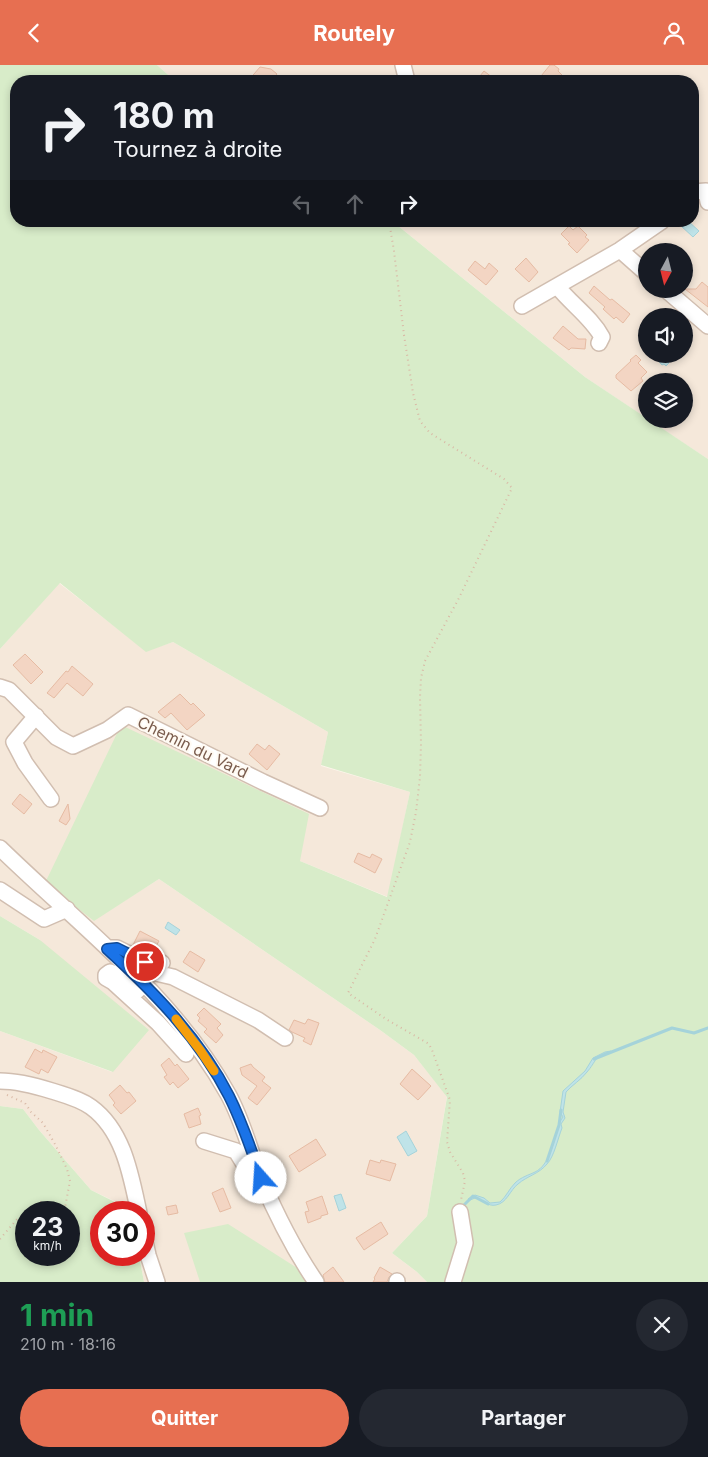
<!DOCTYPE html>
<html lang="fr">
<head>
<meta charset="utf-8">
<style>
  :root { --surface:#171b24; --page:#242831; --text:#f1f3f6; --muted:#9ea1a6; --accent:#e76f51 }
  body { margin:0; font-family:Inter,sans-serif; background:var(--page); color:var(--text); height:100vh; display:flex; flex-direction:column; font-size:19px; white-space:nowrap }
  * { box-sizing:border-box; margin:0 }
  p { font-size:16px; color:var(--muted) }
  .icon { flex:none; width:28px; height:28px; fill:none; stroke:currentColor; stroke-width:2; stroke-linecap:round; stroke-linejoin:round }
  .map { position:relative; height:1217px; overflow:hidden }
  .sheet { display:flex; flex-direction:column; background:var(--surface); flex:1 }
  .sheet>* { flex:none }
  .banner { position:absolute; left:10px; top:10px; width:689px; height:152px; border-radius:20px; box-shadow:0 2px 8px #0003; background:#171b24; color:var(--text); overflow:hidden }
  .needle { width:32px; rotate:187deg }
  .buttons { position:absolute; left:638px; top:178px; display:grid; gap:10px }
  .buttons a { display:grid; place-items:center; width:55px; height:55px; border-radius:50%; background:var(--surface); box-shadow:0 2px 8px #0003; font-size:25px }
  .speed { position:absolute; left:15px; top:1136px; display:flex; gap:10px; font-size:25px; font-weight:700; text-align:center }
  .speed>* { display:grid; place-content:center; width:65px; height:65px; border-radius:50%; background:var(--surface); box-shadow:0 2px 8px #0003; line-height:1 }
  .speed small { font-size:12px; font-weight:400 }
  .speed .limit { border:8px solid #d22; background:#fff; color:#111 }
  .pin { position:absolute; display:grid; place-items:center; width:42px; height:42px; color:#fff; margin:-21px; border:2px solid #fff; border-radius:50%; box-shadow:0 1px 5px #0007 }
  .me { position:absolute; width:55px; margin:-28px; rotate:341deg; stroke-linejoin:round; filter:drop-shadow(0 0 4px #0008) }
  .turn { display:flex; align-items:center; gap:18px; height:105px; padding:0 20px; font-size:22px }
  .turn .icon { width:65px; height:65px; stroke-width:2.5 }
  .turn b { display:block; font-size:35px; line-height:42px }
  .lanes { display:flex; align-items:center; height:48px; padding:0 20px; background:#0003; justify-content:center; gap:25px; direction:ltr }
  .lanes .off { opacity:.35 }
  .round { display:grid; place-items:center; flex:none; width:52px; height:52px; border-radius:26px; background:var(--page) }
  .headline { display:flex; align-items:center; justify-content:space-between; height:85px; padding:0 20px }
  h1 { font-size:30px; font-weight:700; line-height:38px; color:#1e9e55 }
  .cta { display:flex; gap:10px; margin-top:auto; padding:10px 20px }
  .cta a { flex:1; height:58px; border-radius:30px; background:var(--accent); color:#fff; font-size:20px; font-weight:700; line-height:58px; text-align:center }
  .cta a+a { background:var(--page); color:var(--text) }
  header { display:flex; justify-content:space-between; align-items:center; height:65px; padding:0 20px; background:var(--accent); color:#fff; font-size:22px; font-weight:700 }
  .map>svg:first-child { display:block }
  .residential { fill:#f5e8da; fill-rule:evenodd }
  .green { fill:#d8ecc9; fill-rule:evenodd }
  .water { fill:#bfe3e8; stroke:#a5d3da }
  .lines { fill:none; stroke-linecap:round; stroke-linejoin:round }
  .stream { stroke:#a5d3da; stroke-width:3 }
  .building { fill:#f3d5c3; stroke:#e6bba3 }
  .minor-casing { stroke:#d1beb0; stroke-width:18 }
  .path { stroke:#d9b8a5; stroke-width:2; stroke-dasharray:1 4; stroke-linecap:butt }
  .minor { stroke:#fff; stroke-width:15 }
  .route-casing { stroke:#114b97; stroke-width:12 }
  .route { stroke:#1a73e8; stroke-width:9 }
  .slow { stroke:#f59e0b; stroke-width:9 }
  .labels { text-anchor:middle; stroke-width:4; stroke-linejoin:round; paint-order:stroke }
  .street-label { font-size:16px; fill:#7a5c4d; stroke:#fffaf3 }
</style>
</head>
<body>
<header><svg class="icon" aria-label="back" viewBox="0 0 24 24"><path d="M15 5l-7 7 7 7"/></svg>Routely<svg class="icon" aria-label="person" viewBox="0 0 24 24"><circle cx="12" cy="8" r="4"/><path d="M4 21q1-7 8-7t8 7"/></svg></header>
<div class="map">
<svg width="708" height="1217" viewBox="0 0 708 1217">
  <rect width="100%" height="100%" fill="#fdf6ec"/>
  <path class="residential" d="M157 0H708V394L647 354H684V316H646V353L585 312 392 156H692V16H175ZM646 186H684V224H646ZM646 251H684V289H646Z
    M59 518 146 586 173 577 328 667 321 701 410 727 388 832 300 796 121 660 94 855 159 814 380 965 414 990 447 1031 427 1151 392 1188 417 1207 427 1217H144L139 1190H144V1148L133 1145 91 1125 39 1065 23 1044 0 1041V966L112 1007 40 875 0 851V584Z"/>
  <path class="green" d="M0 0H157L175 16H16V156H392L585 312 708 394V1217H427L417 1207 392 1188 427 1151 447 1032 414 990 380 965 159 814 94 856 45 818 121 660 309 749 300 796 387 832 410 727 321 700 328 667 173 577 146 587 60 518 0 584Z
    M0 851 40 875 149 965 113 1007 0 966Z
    M0 1041 23 1044 39 1065 91 1125 133 1146V1147L101 1148V1190H139L144 1217H0ZM26 1148H69V1190H26Z
    M228 1159 305 1208 312 1217H200L184 1168Z"/>
  <path class="water" d="M685 156H688L699 166 693 172 680 160Z
    M652 289H662L668 295 667 296 669 298 666 301 664 299 662 300Z
    M168 857 180 865 176 870 165 863Z
    M611 986V987C595 989 596 997 587 1007 581 1015 572 1020 566 1027L563 1047 565 1053 561 1059 562 1063C558 1073 554 1092 547 1099 539 1109 527 1111 518 1119 510 1125 507 1138 496 1140 488 1142 482 1134 475 1133L470 1135 468 1134 475 1130 484 1133 490 1138 500 1137C506 1132 509 1124 515 1118 521 1112 529 1110 535 1107 550 1100 553 1076 559 1062V1058L563 1052 560 1047 563 1026 585 1006 593 993 605 987Z
    M406 1066 417 1086 408 1091 397 1072Z
    M341 1129 346 1143 339 1146 334 1131Z"/>
  <g class="lines">
    <path class="stream" d="M594 994 672 963 694 968 708 963
      M547 1096 559 1060 561 1045
      M462 1142 473 1131 488 1139"/>
  </g>
  <path class="building" d="M550 0H554L559 4 558 6 568 16H537Z
    M260 2 271 4 277 9 271 16H248Z
    M484 6 497 16H476Z
    M569 161 573 165 578 161 587 170 585 172 589 175 577 188 568 179 570 178 561 169Z
    M526 193 538 207 529 217 515 204Z
    M475 196 485 204 489 198 498 206 486 220 468 205Z
    M702 217 708 222V242L685 224H696Z
    M594 221 610 235 612 234 630 249 623 258 616 252 614 254 603 244 605 242 589 228Z
    M563 261 578 274H586L585 284 571 283 569 285 553 273Z
    M636 290 641 295 638 298 647 307 641 313 643 316 631 326 616 313V310L631 296 630 295Z
    M25 589 43 607 31 619 13 600Z
    M72 601 93 619 83 631 67 618 54 633 47 628 66 606 68 607Z
    M180 629 191 640 193 638 205 650 187 665 171 648 165 653 158 647Z
    M257 679 265 685 269 680 280 689 267 705 249 689Z
    M20 729 32 739 24 749 12 739Z
    M68 739 70 754 66 760 59 756Z
    M358 788 370 793 372 789 382 794 375 808 354 797Z
    M140 866 159 876 152 888H149L133 880Z
    M190 886 205 895 198 907 183 897Z
    M204 943 221 959 217 963 223 970 216 978 204 967 207 964 198 956 200 953 197 950Z
    M308 954 319 958 311 980 303 976 305 973 292 967 289 965 294 955 305 959Z
    M35 984 42 988 43 985 57 992 48 1008 41 1004 39 1009 25 1002Z
    M169 993 175 1001 177 999 189 1014 178 1023 173 1017 170 1020 164 1012 167 1010 161 1000Z
    M251 999 253 1002 265 1012 262 1016 271 1023 257 1040 248 1033 257 1021 242 1010 240 1003Z
    M412 1004 431 1021 418 1035 400 1019Z
    M120 1020 127 1028 129 1027 136 1036 121 1049 113 1040 115 1038 109 1030Z
    M198 1043 201 1050 199 1051 201 1059 189 1063 184 1049Z
    M316 1074 326 1090 299 1107 289 1091Z
    M370 1095 380 1098 381 1095 396 1099 390 1116 366 1109Z
    M223 1123 231 1143 220 1147 212 1128Z
    M322 1131 328 1149 321 1151V1153L308 1158 305 1147 309 1146 306 1137Z
    M176 1140 178 1148 168 1150 166 1142Z
    M381 1157 388 1169 364 1185 356 1173Z
    M333 1202 344 1217H325L323 1210Z
    M380 1202 392 1209 389 1212 387 1217H373L375 1214 374 1213Z"/>
  <g class="lines">
    <g class="minor-casing">
      <path id="minor" d="M403 0 407 16
        M692 127 706 126 708 137
        M620 185 646 208
        M557 221C571 239 591 252 602 272L599 278
        M665 224 708 261
        M522 241 620 185 662 156
        M0 622 9 625 56 672 73 681 107 665 128 650 263 717 320 743
        M36 651 14 677 25 698 51 734
        M0 783C80 861 173 930 228 1029 243 1056 250 1086 261 1114 276 1149 294 1185 316 1217
        M0 825 44 854 67 844
        M109 883H117L145 897 162 898
        M186 989 158 958 113 917 106 913V910L110 907C121 910 127 922 137 926L142 921 139 914 142 909 146 907 156 908 173 912 258 955 285 973
        M0 1016C17 1016 36 1021 52 1026 65 1030 80 1034 91 1042 124 1066 131 1111 139 1148
        M204 1076 236 1086 254 1115 261 1113
        M144 1172 148 1190 157 1217
        M397 1217V1216
        M453 1217 465 1178 460 1147"/>
    </g>
    <path class="path" d="M389 156 394 186 404 270 413 328 420 356 430 368 504 414 512 423 459 533 425 596 421 613 420 632 421 678 420 712 416 747 410 777 375 874 348 928 386 954 429 979 432 985 450 1035 447 1077 450 1087 463 1108 465 1116 461 1135
      M7 1030 25 1038 31 1047 43 1058 56 1081 67 1104 70 1116 64 1148
      M30 1148 42 1136 49 1140 51 1148
      M0 1174 18 1153 26 1151"/>
    <use href="#minor" class="minor"/>
  </g>
  <g class="lines">
    <g class="route-casing">
      <path id="route" d="M145 897 117 883 107 884C154 927 200 974 229 1031 242 1057 252 1086 261 1113"/>
    </g>
    <use href="#route" class="route"/>
    <path class="slow" d="M176 954 200 985 214 1006"/>
  </g>
  <g class="labels">
    <g class="street-label">
      <text transform="translate(193 682) rotate(26)" y="6">Chemin du Vard</text>
    </g>
  </g>
</svg>
<div class="buttons">
<a><svg class="needle" viewBox="-14 -14 28 28"><path d="M0-13l5 13h-10z" fill="#e53935"/><path d="M0 13l5-13h-10z" fill="#9ea1a6"/></svg></a>
<a><svg class="icon" aria-label="sound" viewBox="0 0 24 24"><path d="M4 9h4l5-4v14l-5-4H4zM17 9q2 3 0 6"/></svg></a>
<a><svg class="icon" aria-label="layers" viewBox="0 0 24 24"><path d="M12 4l9 5-9 5-9-5zM3 14l9 5 9-5"/></svg></a>
</div>
<div class="speed"><div>23<small>km/h</small></div><div class="limit">30</div></div>
<div class="pin" style="left:145px;top:897px;background:#d93025"><svg class="icon" aria-label="arrive" viewBox="0 0 24 24"><path d="M6 21V4h12l-3 4 3 4H6"/></svg></div>
<svg class="me" style="left:261px;top:1113px" viewBox="-20 -20 40 40"><circle r="19" fill="#fff"/><path d="M0-13L10 11 0 6-10 11z" fill="#1a73e8"/></svg>
<div class="banner">
<div class="turn"><svg class="icon" aria-label="right" viewBox="0 0 24 24"><path d="M7 20v-9h11M14 6l5 5-5 5"/></svg><div><b>180 m</b>Tournez à droite</div></div>
<div class="lanes"><svg class="icon off" aria-label="left" viewBox="0 0 24 24"><path d="M17 20v-9H6M10 6l-5 5 5 5"/></svg><svg class="icon off" aria-label="ahead" viewBox="0 0 24 24"><path d="M12 20V5M6 11l6-6 6 6"/></svg><svg class="icon" aria-label="right" viewBox="0 0 24 24"><path d="M7 20v-9h11M14 6l5 5-5 5"/></svg></div>
</div>
</div>
<section class="sheet">
<div class="headline"><div><h1>1 min</h1><p>210 m · 18:16</p></div><a class="round"><svg class="icon" aria-label="close" viewBox="0 0 24 24"><path d="M6 6l12 12M18 6L6 18"/></svg></a></div>
<div class="cta"><a>Quitter</a><a>Partager</a></div>
</section>
</body>
</html>
